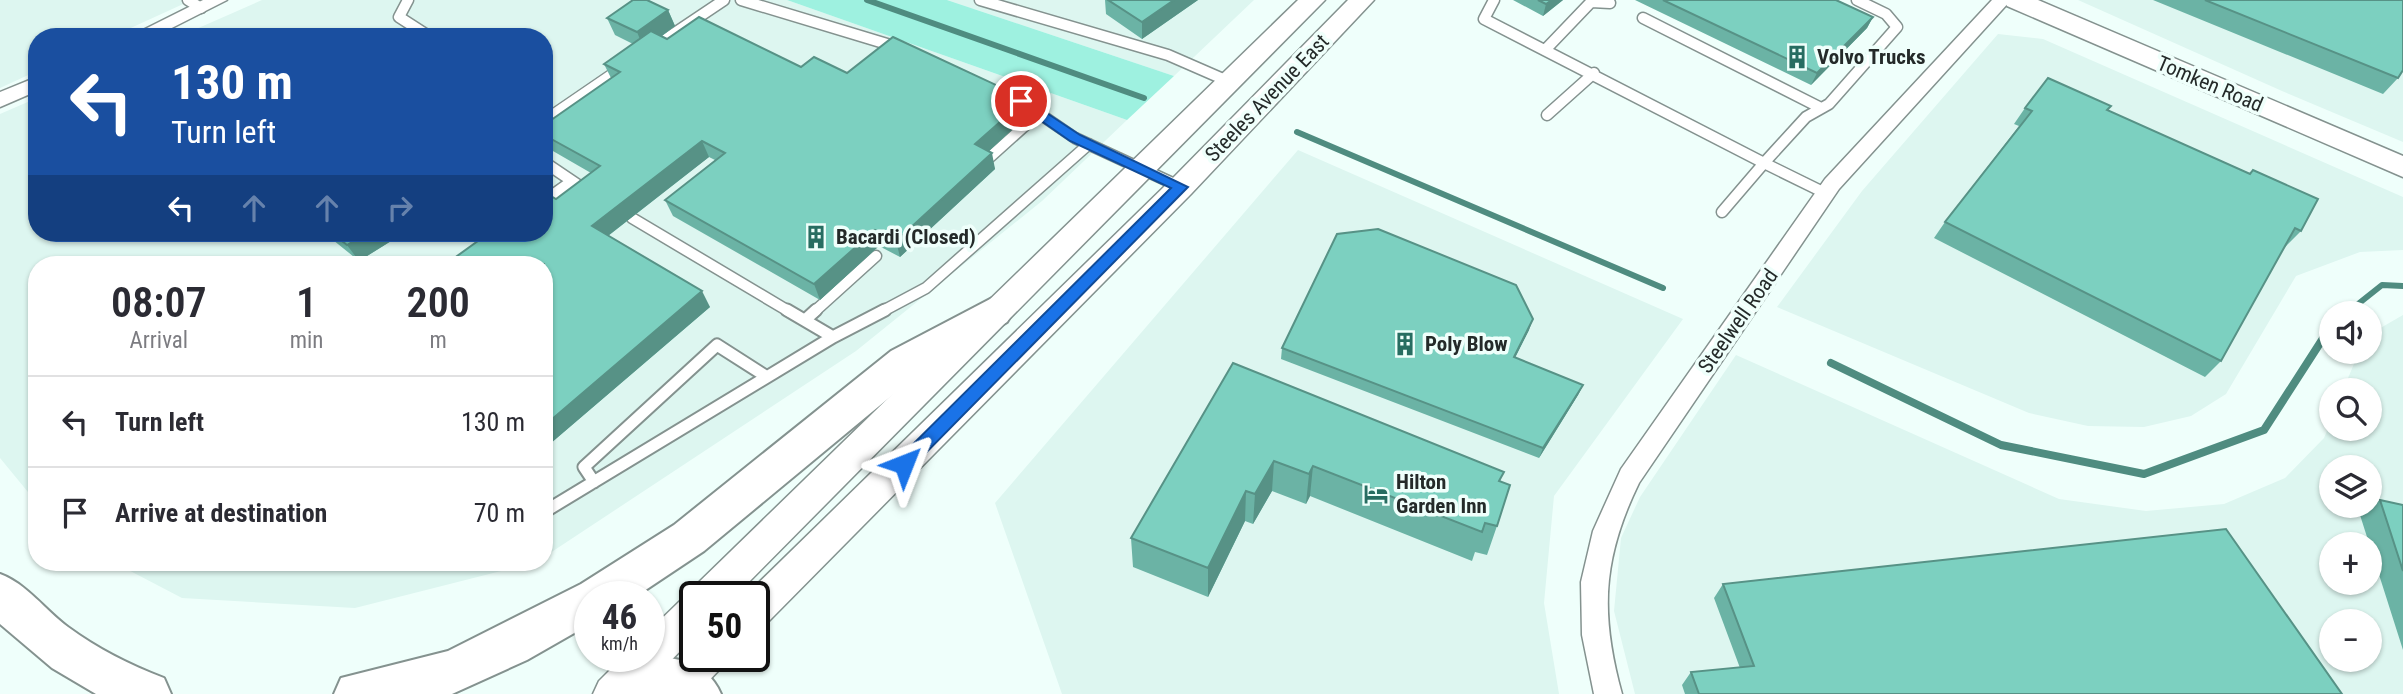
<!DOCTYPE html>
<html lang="en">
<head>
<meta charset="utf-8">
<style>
  :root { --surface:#fff; --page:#f2f2f3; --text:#2b2b33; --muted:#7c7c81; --line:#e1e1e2 }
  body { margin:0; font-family:"Roboto Condensed",sans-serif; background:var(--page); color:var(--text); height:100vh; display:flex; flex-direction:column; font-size:26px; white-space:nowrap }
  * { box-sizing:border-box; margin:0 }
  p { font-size:23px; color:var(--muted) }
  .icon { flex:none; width:38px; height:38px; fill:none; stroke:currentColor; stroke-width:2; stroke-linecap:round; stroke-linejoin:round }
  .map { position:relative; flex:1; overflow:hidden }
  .sheet { position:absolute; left:28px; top:256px; width:525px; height:315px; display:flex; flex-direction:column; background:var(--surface); border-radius:28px; box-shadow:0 2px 5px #0004 }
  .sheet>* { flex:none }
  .guide { position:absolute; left:28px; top:28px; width:525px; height:214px; border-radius:28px; box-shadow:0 2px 5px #0004; background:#1a4fa0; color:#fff; overflow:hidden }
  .controls { position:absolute; left:2319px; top:301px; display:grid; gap:14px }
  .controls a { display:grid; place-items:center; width:63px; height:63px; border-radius:50%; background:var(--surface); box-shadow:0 2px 5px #0004; font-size:35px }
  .speed { position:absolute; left:574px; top:581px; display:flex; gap:14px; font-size:35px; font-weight:700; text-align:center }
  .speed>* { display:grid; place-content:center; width:91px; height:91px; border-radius:50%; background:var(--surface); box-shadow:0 2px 5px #0004; line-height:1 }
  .speed small { font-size:18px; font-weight:400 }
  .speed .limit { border:4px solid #111; border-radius:10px; background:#fff; color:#111 }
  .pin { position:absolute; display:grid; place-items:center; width:60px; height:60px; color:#fff; margin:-30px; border:4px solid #fff; border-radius:50%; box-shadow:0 2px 7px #0007 }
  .me { position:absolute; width:77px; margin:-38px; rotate:45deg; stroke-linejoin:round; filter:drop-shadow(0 0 5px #0008) }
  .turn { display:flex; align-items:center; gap:24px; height:147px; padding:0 28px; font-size:32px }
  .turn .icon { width:91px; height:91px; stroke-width:2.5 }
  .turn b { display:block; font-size:49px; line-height:60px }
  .lanes { display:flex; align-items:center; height:66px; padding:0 28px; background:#0003; justify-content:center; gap:35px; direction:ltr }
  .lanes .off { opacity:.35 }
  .eta { display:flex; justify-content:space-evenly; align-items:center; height:119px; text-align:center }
  .eta b { font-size:42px; font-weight:600; line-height:49px }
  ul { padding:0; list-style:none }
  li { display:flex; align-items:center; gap:21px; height:91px; padding:0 28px; border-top:2px solid var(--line) }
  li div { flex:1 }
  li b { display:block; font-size:26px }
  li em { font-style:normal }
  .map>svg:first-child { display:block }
  .built { fill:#ddf6f0; fill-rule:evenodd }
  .green { fill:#9ef1e0 }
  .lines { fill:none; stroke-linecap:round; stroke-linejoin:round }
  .stream-far1 { stroke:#4f8c80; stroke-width:6 }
  .stream { stroke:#4f8c80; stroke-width:8 }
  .lane-far1-casing { stroke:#84928f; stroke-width:13 }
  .lane-casing { stroke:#84928f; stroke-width:15 }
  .street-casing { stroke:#84928f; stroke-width:3 }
  .secondary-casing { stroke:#84928f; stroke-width:3 }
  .highway-casing { stroke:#84928f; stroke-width:4 }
  .lane-far1 { stroke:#fff; stroke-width:10 }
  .lane { stroke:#fff; stroke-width:11 }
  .street { fill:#fff; fill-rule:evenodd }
  .secondary { fill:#fff; fill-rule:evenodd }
  .highway { fill:#fff; fill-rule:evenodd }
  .wall { fill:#6bb3a5 }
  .shaded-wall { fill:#579286 }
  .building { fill:#7cd0c0; stroke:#579286; stroke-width:2 }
  .route { fill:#1a73e8; stroke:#114b97; stroke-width:2 }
  .labels { text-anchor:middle; stroke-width:7; stroke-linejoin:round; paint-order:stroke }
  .poi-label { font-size:21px; font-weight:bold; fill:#242a29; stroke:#effffb; text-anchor:start }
  .street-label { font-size:21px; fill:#242a29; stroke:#effffb }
</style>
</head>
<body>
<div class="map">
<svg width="2403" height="694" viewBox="0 0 2403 694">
  <rect width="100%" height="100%" fill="#effffb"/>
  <path class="built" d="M0 0H192L111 37H37V71L0 88Z
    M262 0H787L1127 120 1042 201 856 351 544 557V264H37V503L0 458V114L37 98V233H544V37H178Z
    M947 0H1254L1174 76Z
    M2078 0H2403V142L2282 91Z
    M1998 34 2043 39 2403 197V250L2360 252 2296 276 2226 394 2191 416 2144 427 2088 426 2029 413 1777 307 1862 191Z
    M1298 150 1683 319 1554 496 1544 603 1559 694H1062L995 503Z
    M2403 315V694H1635L1614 611 1621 538 1640 497 1736 355 2059 499 2146 511 2224 504 2285 478 2324 438 2331 421V429H2370V390H2343L2359 352H2370V334ZM2331 467H2370V506H2331ZM2331 544H2370V583H2331ZM2331 621H2370V660H2331Z
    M113 562H537L355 608 182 598Z"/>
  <path class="green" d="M787 0H947L1174 76 1127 120Z"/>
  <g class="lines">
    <path class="stream-far1" d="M867 0 1144 98
      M1297 132 1663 288
      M2348 312 2382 285 2403 286"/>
    <path class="stream" d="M2346 313 2350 310
      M1831 363 2001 445 2144 474 2264 430 2331 326"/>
    <g class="lane-far1-casing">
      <path id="lane-far1" d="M188 0 201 8
        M408 0 399 17 430 37
        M741 0 897 47
        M980 0 1168 55 1230 82
        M1494 0 1484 19 1764 163 1722 212
        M1643 18 1821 108
        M657 45 724 0
        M1546 49 1591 2 1610 3
        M1015 97 1075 138 1181 187
        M1547 115 1594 73
        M544 121 620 69
        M990 157 1039 113
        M544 162 587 191
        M1825 193 1764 163 1806 117 1829 104 1897 27 1886 14 1857 0
        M544 201 572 181
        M632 218 790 312
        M814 312 876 256
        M881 312 926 288 1089 144"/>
    </g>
    <g class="lane-casing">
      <path id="lane" d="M787 310 833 337
        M805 320 816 310
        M594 482 584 467 717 345 767 377
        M544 512 833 337 885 310"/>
    </g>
    <g class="street-casing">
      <path id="street" d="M203 0H227L154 37H129Z
        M1992 0H2011L1839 189 1639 483C1602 559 1600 614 1622 694H1594L1582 635 1581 582 1593 531 1621 469 1825 179Z
        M37 77V91L0 107V92Z"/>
    </g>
    <g class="secondary-casing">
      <path id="secondary" d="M1298 0H1325L734 597H695V636L638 694H593L599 681 624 656H649V631L682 599 691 596 696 585Z
        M1348 0H1374L1191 194 767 623 754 628V597H744L1171 180Z
        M2004 0H2038L2403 156V177L2007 6Z
        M695 644V656H727L721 668 696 694H651L657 681Z"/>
    </g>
    <g class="highway-casing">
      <path id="highway" d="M994 297 1007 302 1013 312 1007 322 919 373 704 551 635 597H590V624L527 660 452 694H334L341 678 448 651 581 584 674 525 891 351Z
        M0 574C27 584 45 610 68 627 98 649 130 665 164 678L171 694H96L52 668 0 624Z
        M623 656C661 656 704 654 721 694H624L615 690 608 675 615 660Z"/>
    </g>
    <use href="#lane-far1" class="lane-far1"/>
    <use href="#lane" class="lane"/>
    <use href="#street" class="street"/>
    <use href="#secondary" class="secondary"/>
    <use href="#highway" class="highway"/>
  </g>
  <path class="wall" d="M1105 0H1198L1142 39 1106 14Z
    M1513 0H1563L1543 16Z
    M1635 0H1836L1873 17 1867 28 1811 85Z
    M2153 0H2403L2398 78 2383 94Z
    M668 10 675 26 662 36 667 39 801 67 1026 99 1028 115 989 151 995 169 900 257 879 246 820 300 673 216 665 200 715 160 709 157 608 236 710 307 544 449V264L556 199 591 173 546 147 544 145V125L611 78 604 64 633 44 615 35 607 18Z
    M2025 108 2107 110 2249 173 2253 170 2301 231 2285 247 2284 246 2221 361 2205 377 1934 238 1945 222 2019 126 2014 124Z
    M327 233H404L359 261 333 240Z
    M1529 330 1515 358 1583 385 1578 395 1539 458 1281 359 1282 348Z
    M1233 363 1501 481 1497 526 1487 555 1475 552 1472 561 1310 496 1306 504 1272 491 1253 524 1245 521 1208 597 1133 567 1131 538Z
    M2380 500 2403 505V650L2360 515Z
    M1723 584 2342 694H1685L1682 685 1691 672 1740 668 1714 598Z"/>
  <path class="shaded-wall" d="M1174 0H1198L1142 39V22Z
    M1552 0H1563L1543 16 1546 4Z
    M668 10 675 26 644 49 637 32Z
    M1873 17 1867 28 1811 85 1817 73Z
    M1026 99 1028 115 978 161 975 144Z
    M702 141 709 157 600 242 592 226Z
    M992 153 995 169 900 257 896 241Z
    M875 230 879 246 820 300 814 284Z
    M367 233H404L359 261 347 245Z
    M702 291 710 307 544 449V426Z
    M1533 319 1529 330 1510 367 1514 357Z
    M1583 385 1578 395 1539 458 1543 448Z
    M1274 461 1272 491 1253 524 1255 494Z
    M1313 466 1310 496 1306 504 1309 474Z
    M1246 491 1245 521 1208 597V568Z"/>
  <path class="building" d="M633 0H647L668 10 637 32 607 18Z
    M1108 0H1174L1142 22Z
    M1538 0H1552L1546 4Z
    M1663 0H1836L1873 17 1817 73Z
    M2205 0H2403V70L2398 78Z
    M699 17 801 67 814 57 847 73 893 37 1026 99 975 144 992 153 896 241 875 230 814 284 665 200 725 153 702 141 592 226 702 291 544 426V264H446L489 233H544V192L556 199 600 166 544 135V125L620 72 604 64 651 31 667 39Z
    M2048 78 2111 106 2107 110 2250 174 2253 170 2318 199 2301 231 2295 228 2221 361 1945 222 2032 111 2025 108Z
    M1378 229 1516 285 1533 319 1514 357 1583 385 1543 448 1282 348 1337 234Z
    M332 233H367L347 245Z
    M1233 363 1504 472 1499 481 1510 485 1497 526 1485 523 1482 532 1313 466 1309 474 1274 461 1255 494 1246 491 1208 568 1131 538Z
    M2380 500 2403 505V571Z
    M2226 529 2342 694H1699L1691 672 1754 666 1723 584Z"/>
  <path class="route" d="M1021 96 1080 135 1188 187 910 469 904 471 895 464 898 459 1171 188 1070 141 1017 104 1015 101Z"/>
  <defs>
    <g id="building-bare" transform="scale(1.89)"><path d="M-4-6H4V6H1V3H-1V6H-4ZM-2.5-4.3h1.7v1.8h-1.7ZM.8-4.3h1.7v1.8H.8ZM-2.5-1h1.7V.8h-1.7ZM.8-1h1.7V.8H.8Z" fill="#276d61" stroke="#effffb" stroke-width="2.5" paint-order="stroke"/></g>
    <g id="hotel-bare" transform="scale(1.89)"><path d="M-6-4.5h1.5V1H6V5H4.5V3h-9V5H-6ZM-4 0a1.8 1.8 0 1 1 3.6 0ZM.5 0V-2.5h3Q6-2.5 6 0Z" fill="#276d61" stroke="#effffb" stroke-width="2.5" paint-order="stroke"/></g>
  </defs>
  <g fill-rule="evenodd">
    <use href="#building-bare" x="1797" y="57"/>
    <use href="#building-bare" x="816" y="237"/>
    <use href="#building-bare" x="1405" y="344"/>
    <use href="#hotel-bare" x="1376" y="494"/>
  </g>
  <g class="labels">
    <g class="poi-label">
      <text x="1817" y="64">Volvo Trucks</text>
      <text x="836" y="244">Bacardi (Closed)</text>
      <text x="1425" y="351">Poly Blow</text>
      <text x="1396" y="489">Hilton<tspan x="1396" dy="24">Garden Inn</tspan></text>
    </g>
    <g class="street-label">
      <text transform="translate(2210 84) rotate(23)" y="7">Tomken Road</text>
      <text transform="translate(1267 98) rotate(-46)" y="7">Steeles Avenue East</text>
      <text transform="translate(1738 321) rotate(-55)" y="7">Steelwell Road</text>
    </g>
  </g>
</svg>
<div class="controls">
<a><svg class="icon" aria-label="sound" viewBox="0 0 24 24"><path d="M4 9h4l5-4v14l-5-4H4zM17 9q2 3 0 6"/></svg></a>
<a><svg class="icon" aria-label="search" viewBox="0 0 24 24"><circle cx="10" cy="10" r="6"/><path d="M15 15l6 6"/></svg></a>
<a><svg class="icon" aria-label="layers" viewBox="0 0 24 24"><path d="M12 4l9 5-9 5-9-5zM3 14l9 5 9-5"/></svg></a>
<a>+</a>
<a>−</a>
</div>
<div class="speed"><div>46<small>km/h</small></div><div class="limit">50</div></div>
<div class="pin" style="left:1021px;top:101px;background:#d93025"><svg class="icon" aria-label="arrive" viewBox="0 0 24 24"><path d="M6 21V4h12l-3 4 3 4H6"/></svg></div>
<svg class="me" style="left:904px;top:464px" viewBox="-20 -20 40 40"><path d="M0-17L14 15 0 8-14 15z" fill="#1a73e8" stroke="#fff" stroke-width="4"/></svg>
<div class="guide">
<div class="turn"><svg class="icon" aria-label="left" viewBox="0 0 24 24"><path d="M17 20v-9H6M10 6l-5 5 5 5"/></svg><div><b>130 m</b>Turn left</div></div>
<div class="lanes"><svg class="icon" aria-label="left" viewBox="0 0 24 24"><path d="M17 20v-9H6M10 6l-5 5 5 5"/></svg><svg class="icon off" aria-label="ahead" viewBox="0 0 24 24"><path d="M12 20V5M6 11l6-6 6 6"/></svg><svg class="icon off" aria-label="ahead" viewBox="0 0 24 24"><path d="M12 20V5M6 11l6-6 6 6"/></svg><svg class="icon off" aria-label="right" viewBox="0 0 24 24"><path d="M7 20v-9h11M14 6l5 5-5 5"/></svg></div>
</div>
<section class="sheet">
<div class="eta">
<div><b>08:07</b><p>Arrival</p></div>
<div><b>1</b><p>min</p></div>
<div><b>200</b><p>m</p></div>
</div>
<ul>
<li><svg class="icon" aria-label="left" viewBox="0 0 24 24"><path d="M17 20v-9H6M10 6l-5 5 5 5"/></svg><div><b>Turn left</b></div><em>130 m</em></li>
<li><svg class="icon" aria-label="arrive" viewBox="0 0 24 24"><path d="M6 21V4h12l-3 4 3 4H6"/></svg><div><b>Arrive at destination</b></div><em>70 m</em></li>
</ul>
</section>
</div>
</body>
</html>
